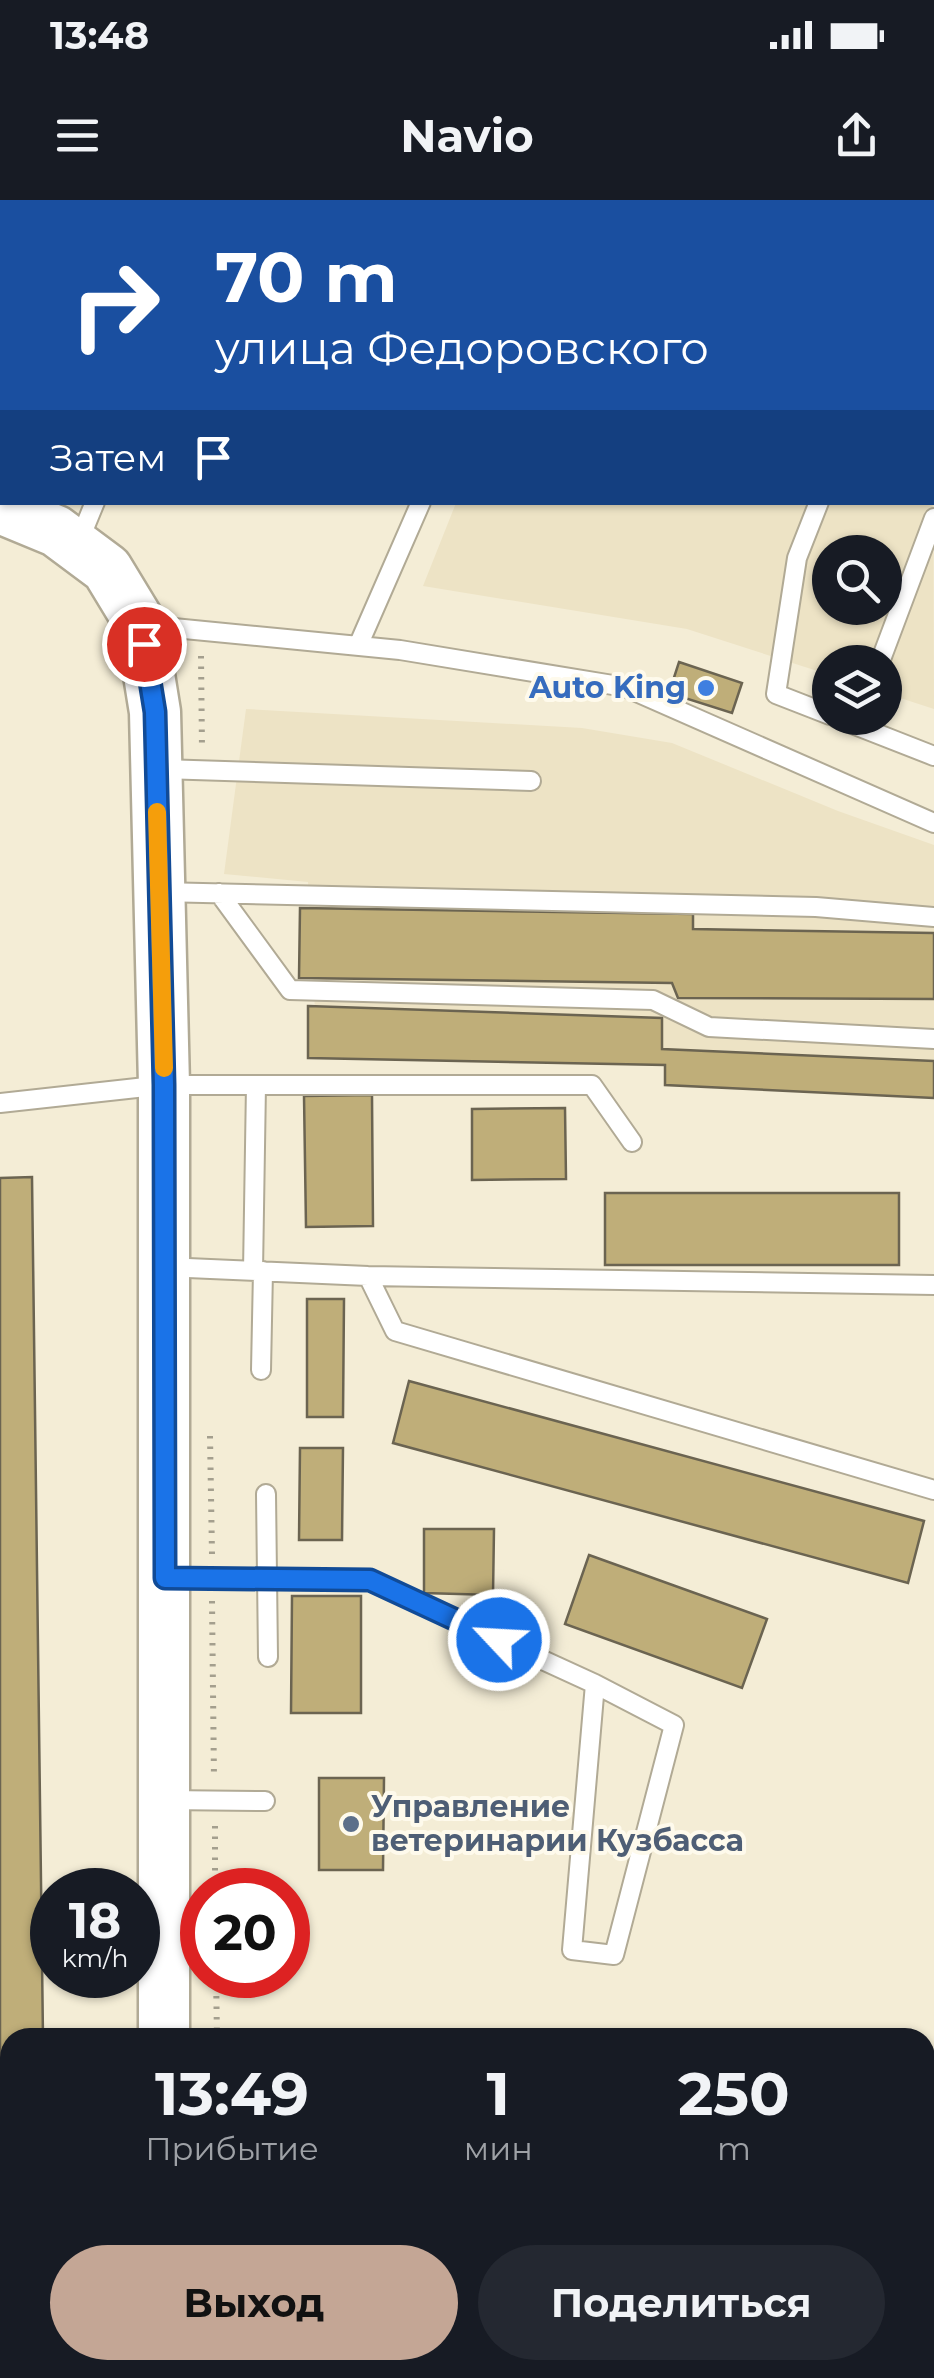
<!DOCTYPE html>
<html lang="ru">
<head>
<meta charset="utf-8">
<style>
  :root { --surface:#171b24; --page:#242831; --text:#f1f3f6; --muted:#9ea1a6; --accent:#c4a695 }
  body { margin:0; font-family:Montserrat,sans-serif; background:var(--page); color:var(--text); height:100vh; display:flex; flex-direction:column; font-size:38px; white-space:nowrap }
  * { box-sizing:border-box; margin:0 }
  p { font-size:32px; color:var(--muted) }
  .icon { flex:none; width:55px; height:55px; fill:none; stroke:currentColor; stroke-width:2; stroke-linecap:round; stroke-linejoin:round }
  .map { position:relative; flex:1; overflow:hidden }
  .panel { position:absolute; left:0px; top:1828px; width:935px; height:352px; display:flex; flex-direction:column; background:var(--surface); border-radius:30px 30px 0 0; box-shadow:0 2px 8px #0004 }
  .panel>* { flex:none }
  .top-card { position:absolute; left:0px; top:0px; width:935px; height:305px; box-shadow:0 2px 8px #0004; background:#1a4fa0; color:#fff; overflow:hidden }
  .buttons { position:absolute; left:812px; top:335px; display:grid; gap:20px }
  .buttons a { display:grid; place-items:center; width:90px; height:90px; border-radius:50%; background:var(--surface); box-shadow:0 2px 8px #0004; font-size:50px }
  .speed { position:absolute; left:30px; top:1668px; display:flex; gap:20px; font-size:50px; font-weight:700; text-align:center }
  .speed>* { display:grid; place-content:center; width:130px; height:130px; border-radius:50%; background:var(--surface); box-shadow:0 2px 8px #0004; line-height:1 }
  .speed small { font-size:25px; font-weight:400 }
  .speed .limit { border:15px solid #d22; background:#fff; color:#111 }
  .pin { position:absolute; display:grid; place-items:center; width:85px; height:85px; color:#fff; margin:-42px; border:5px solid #fff; border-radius:50%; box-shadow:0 2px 10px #0007 }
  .me { position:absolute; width:110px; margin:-55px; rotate:295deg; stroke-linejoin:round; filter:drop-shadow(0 0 8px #0008) }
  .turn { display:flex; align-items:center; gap:35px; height:210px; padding:0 50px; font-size:45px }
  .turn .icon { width:130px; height:130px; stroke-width:2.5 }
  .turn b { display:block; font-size:70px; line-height:85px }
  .then { display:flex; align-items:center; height:95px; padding:0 50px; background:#0003; gap:20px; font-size:38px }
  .eta { display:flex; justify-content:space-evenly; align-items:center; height:170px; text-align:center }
  .eta b { font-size:60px; font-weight:700; line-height:70px }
  .cta { display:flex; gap:20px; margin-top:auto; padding:20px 50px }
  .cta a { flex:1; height:115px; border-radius:60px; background:var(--accent); color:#111; font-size:40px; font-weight:700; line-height:115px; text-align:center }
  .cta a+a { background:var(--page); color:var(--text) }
  .status { display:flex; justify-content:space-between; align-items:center; height:70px; padding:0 50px; background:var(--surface); direction:ltr }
  .status svg { height:28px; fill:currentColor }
  header { display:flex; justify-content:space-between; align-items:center; height:130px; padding:0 50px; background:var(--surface); font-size:45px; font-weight:700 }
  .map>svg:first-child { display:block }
  .built { fill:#ede3c5; fill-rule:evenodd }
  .building { fill:#bfae79; stroke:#6b6451; stroke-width:2.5 }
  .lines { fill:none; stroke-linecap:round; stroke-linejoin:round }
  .lane-casing { stroke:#b1aa95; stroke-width:22 }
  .secondary-casing { stroke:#b1aa95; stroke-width:55 }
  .path { stroke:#a49f8e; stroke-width:6; stroke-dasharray:2.5 8; stroke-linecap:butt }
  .lane { stroke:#fff; stroke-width:18 }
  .secondary { stroke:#fff; stroke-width:50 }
  .route-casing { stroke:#114b97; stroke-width:25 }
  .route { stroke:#1a73e8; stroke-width:18 }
  .slow { stroke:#f59e0b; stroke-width:18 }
  .shop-dot { fill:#3f7fe0; stroke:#fefaec; stroke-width:4 }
  .service-dot { fill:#5c6f8a; stroke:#fefaec; stroke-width:4 }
  .labels { text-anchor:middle; stroke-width:8; stroke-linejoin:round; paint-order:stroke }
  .shop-label { font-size:30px; font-weight:bold; fill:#366cbe; stroke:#fefaec; text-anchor:end }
  .service-label { font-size:30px; font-weight:bold; fill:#4e5e75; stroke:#fefaec; text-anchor:start }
</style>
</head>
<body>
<div class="status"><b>13:48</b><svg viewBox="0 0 49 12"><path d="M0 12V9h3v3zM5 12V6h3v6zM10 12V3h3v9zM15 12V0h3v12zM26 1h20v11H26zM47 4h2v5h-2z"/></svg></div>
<header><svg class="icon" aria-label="menu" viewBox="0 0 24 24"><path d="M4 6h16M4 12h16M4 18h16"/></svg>Navio<svg class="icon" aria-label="share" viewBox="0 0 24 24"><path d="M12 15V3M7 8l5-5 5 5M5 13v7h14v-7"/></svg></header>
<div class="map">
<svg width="934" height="2178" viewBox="0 0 934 2178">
  <rect width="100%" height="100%" fill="#f4edd6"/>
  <path class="built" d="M0 0H279L2 2V263Z
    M933 184 934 509 885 493V462H830V475L687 429 423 386 456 303 932 302ZM830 352H885V408H830Z
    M246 509 582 528 672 543 838 611 934 645V869L899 863 316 828 308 682 224 674Z"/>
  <path class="building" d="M679 462 742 483 732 513 669 493Z
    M300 708 693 714V729L934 733V799L678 798 672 783 299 778Z
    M308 806 662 818V849L934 861V898L665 885V865L308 858Z
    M372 895 373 1026 306 1027 304 896Z
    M565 908 566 979 472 980V909Z
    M32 977 43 1838H10V1956L0 1957V978Z
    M605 993H899V1065H605Z
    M307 1099H344L343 1217H307Z
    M409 1181 924 1321 908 1383 393 1243Z
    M300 1248H343L342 1340H299Z
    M424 1329H494L493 1395 424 1393Z
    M589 1355 767 1419 742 1488 565 1424Z
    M292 1396H361V1513H291Z
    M319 1578H384L383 1670H319Z
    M0 2064H10V2170H36V2178H0Z
    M318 2170H375V2178H318Z"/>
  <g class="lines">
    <g class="lane-casing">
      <path id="lane" d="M113 2 114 0
        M216 2 217 0
        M932 40 934 39
        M819 302 797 358 776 494 830 515
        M79 341 95 302
        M143 425 400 450 625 487 934 623
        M358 446 421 302
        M880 462 934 318
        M837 518 934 556
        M162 569 531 581
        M160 692 816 707 934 717
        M219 693 290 790 653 800 709 827 934 839
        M0 903 164 885H592L632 942
        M165 1067 368 1076 934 1085
        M253 1071 256 885
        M368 1076 395 1131 934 1290
        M261 1170 263 1071
        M266 1294 268 1457
        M166 1377 370 1381 595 1484 674 1525 614 1755 572 1750 595 1484
        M165 1600 265 1601
        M0 2009H10
        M299 2170V2178
        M511 2170V2178
        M610 2170 623 2178
        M424 2178V2170
        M775 2178 780 2170"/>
    </g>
    <g class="secondary-casing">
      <path id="secondary" d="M0 308 56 331 107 369 141 425 155 512 164 885V1838
        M165 2170V2178"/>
    </g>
    <path class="path" d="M201 456 202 549
      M210 1236 212 1354
      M212 1401 214 1579
      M215 1626V1690
      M216 1775 217 1838
      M221 2170V2178"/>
    <use href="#lane" class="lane"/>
    <use href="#secondary" class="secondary"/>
  </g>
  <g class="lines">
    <g class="route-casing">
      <path id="route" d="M144 444 155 512 164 885 165 1378 370 1380 499 1440"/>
    </g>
    <use href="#route" class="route"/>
    <path class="slow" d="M157 612 164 868"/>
  </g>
  <circle class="shop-dot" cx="706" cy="488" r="10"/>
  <circle class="service-dot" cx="351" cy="1624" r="10"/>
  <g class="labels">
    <g class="shop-label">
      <text x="686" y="498">Auto King</text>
    </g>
    <g class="service-label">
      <text x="371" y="1617">Управление<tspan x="371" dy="34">ветеринарии Кузбасса</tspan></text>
    </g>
  </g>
</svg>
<div class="buttons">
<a><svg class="icon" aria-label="search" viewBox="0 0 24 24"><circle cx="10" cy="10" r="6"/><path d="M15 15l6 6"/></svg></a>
<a><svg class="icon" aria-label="layers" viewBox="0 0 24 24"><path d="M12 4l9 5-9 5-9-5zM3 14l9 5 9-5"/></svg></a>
</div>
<div class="speed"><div>18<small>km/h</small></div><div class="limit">20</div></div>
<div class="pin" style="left:144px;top:444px;background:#d93025"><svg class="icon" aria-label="arrive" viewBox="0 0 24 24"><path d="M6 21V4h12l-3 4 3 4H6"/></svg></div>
<svg class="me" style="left:499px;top:1440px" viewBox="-20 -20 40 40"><circle r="17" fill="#1a73e8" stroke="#fff" stroke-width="3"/><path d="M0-11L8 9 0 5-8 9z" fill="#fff"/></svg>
<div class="top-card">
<div class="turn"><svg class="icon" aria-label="right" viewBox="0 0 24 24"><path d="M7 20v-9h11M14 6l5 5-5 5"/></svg><div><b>70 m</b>улица Федоровского</div></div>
<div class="then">Затем<svg class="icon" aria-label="arrive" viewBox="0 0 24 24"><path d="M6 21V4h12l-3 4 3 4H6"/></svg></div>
</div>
<section class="panel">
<div class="eta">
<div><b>13:49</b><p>Прибытие</p></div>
<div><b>1</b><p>мин</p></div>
<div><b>250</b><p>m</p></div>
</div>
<div class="cta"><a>Выход</a><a>Поделиться</a></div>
</section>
</div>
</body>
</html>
